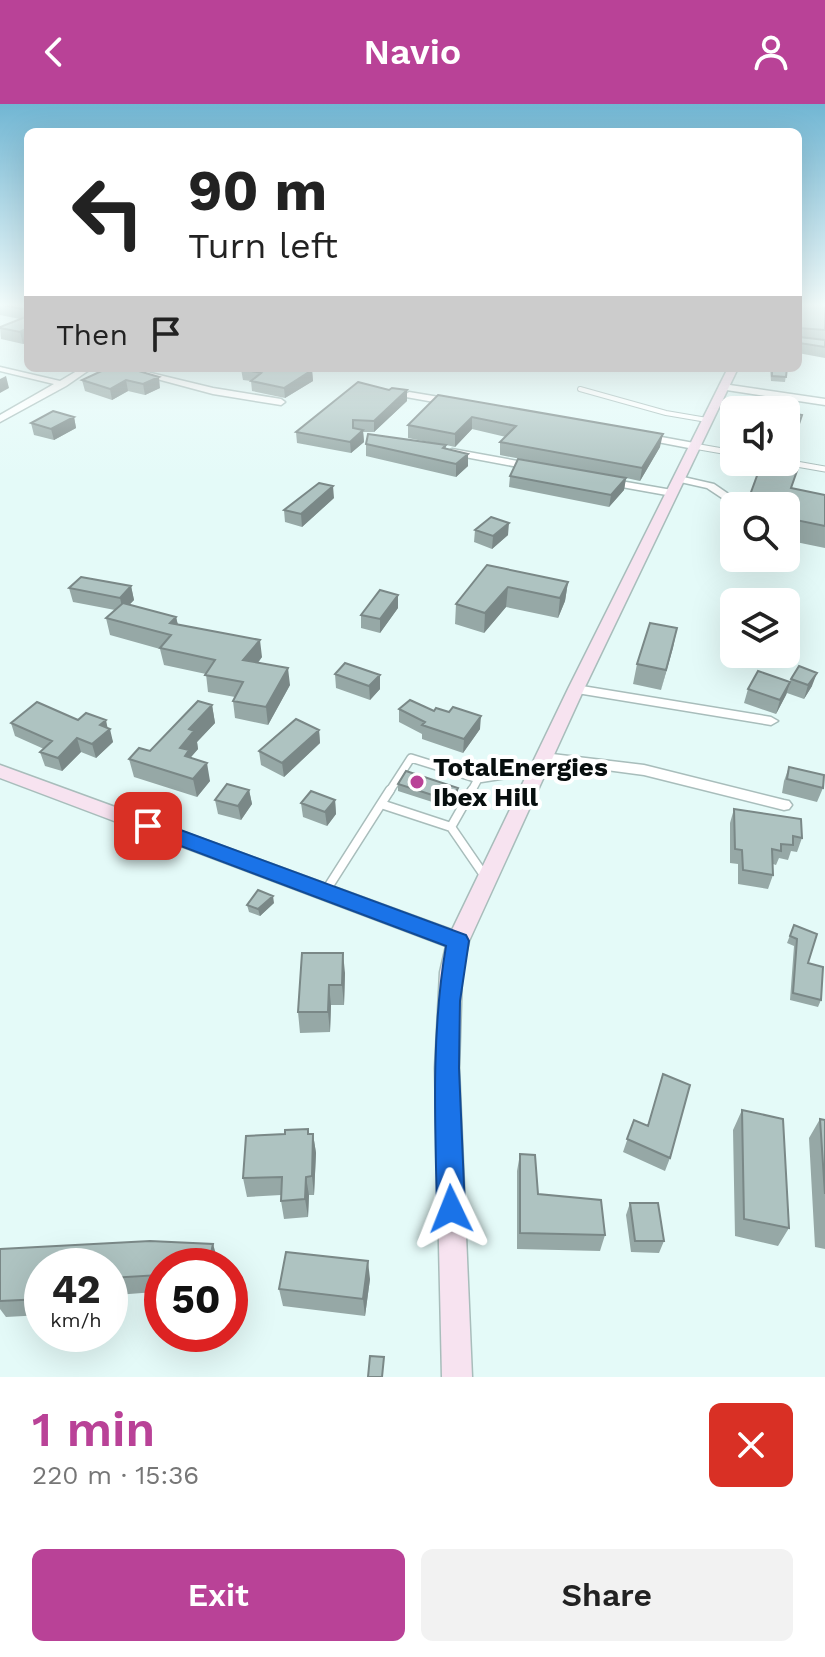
<!DOCTYPE html>
<html lang="en">
<head>
<meta charset="utf-8">
<style>
  :root { --surface:#fff; --page:#f2f2f2; --text:#222; --muted:#767676; --accent:#b94297 }
  body { margin:0; font-family:"Work Sans",sans-serif; background:var(--page); color:var(--text); height:100vh; display:flex; flex-direction:column; font-size:30px; white-space:nowrap }
  * { box-sizing:border-box; margin:0 }
  p { font-size:26px; color:var(--muted) }
  .icon { flex:none; width:44px; height:44px; fill:none; stroke:currentColor; stroke-width:2; stroke-linecap:round; stroke-linejoin:round }
  .map { position:relative; height:1273px; overflow:hidden }
  .sheet { display:flex; flex-direction:column; background:var(--surface); flex:1 }
  .sheet>* { flex:none }
  .guide { position:absolute; left:24px; top:24px; width:778px; height:244px; border-radius:12px; box-shadow:0 8px 32px #0002; background:#fff; color:var(--text); overflow:hidden }
  .controls { position:absolute; left:720px; top:292px; display:grid; gap:16px }
  .controls a { display:grid; place-items:center; width:80px; height:80px; border-radius:12px; background:var(--surface); box-shadow:0 8px 32px #0002; font-size:40px }
  .speed { position:absolute; left:24px; top:1144px; display:flex; gap:16px; font-size:40px; font-weight:700; text-align:center }
  .speed>* { display:grid; place-content:center; width:104px; height:104px; border-radius:50%; background:var(--surface); box-shadow:0 8px 32px #0002; line-height:1 }
  .speed small { font-size:20px; font-weight:400 }
  .speed .limit { border:12px solid #d22; background:#fff; color:#111 }
  .pin { position:absolute; display:grid; place-items:center; width:68px; height:68px; color:#fff; margin:-34px; border-radius:16px; box-shadow:0 4px 12px #0006 }
  .me { position:absolute; width:88px; margin:-44px; rotate:358deg; stroke-linejoin:round; filter:drop-shadow(0 0 6px #0008) }
  .turn { display:flex; align-items:center; gap:28px; height:168px; padding:0 32px; font-size:36px }
  .turn .icon { width:104px; height:104px; stroke-width:2.5 }
  .turn b { display:block; font-size:56px; line-height:68px }
  .then { display:flex; align-items:center; height:76px; padding:0 32px; background:#0003; gap:16px; font-size:30px }
  .round { display:grid; place-items:center; flex:none; width:84px; height:84px; border-radius:12px; background:var(--page) }
  .headline { display:flex; align-items:center; justify-content:space-between; height:136px; padding:0 32px }
  h1 { font-size:48px; font-weight:600; line-height:60px; color:var(--accent) }
  .action { display:flex; gap:16px; margin-top:auto; padding:16px 32px }
  .action a { flex:1; height:92px; border-radius:12px; background:var(--accent); color:#fff; font-size:32px; font-weight:600; line-height:92px; text-align:center }
  .action a+a { background:var(--page); color:var(--text) }
  header { display:flex; justify-content:space-between; align-items:center; height:104px; padding:0 32px; background:var(--accent); color:#fff; font-size:36px; font-weight:600 }
  .map>svg:first-child { display:block }
  .lines { fill:none; stroke-linecap:round; stroke-linejoin:round }
  .lane-far3-casing { stroke:#a8bdbb; stroke-width:6 }
  .lane-far2-casing { stroke:#a8bdbb; stroke-width:7 }
  .lane-far1-casing { stroke:#a8bdbb; stroke-width:10 }
  .lane-casing { stroke:#a8bdbb; stroke-width:11 }
  .street-casing { stroke:#a8bdbb; stroke-width:3 }
  .secondary-casing { stroke:#a8bdbb; stroke-width:3 }
  .lane-far3 { stroke:#fff; stroke-width:4 }
  .lane-far2 { stroke:#fff; stroke-width:5 }
  .lane-far1 { stroke:#fff; stroke-width:7 }
  .lane { stroke:#fff; stroke-width:8 }
  .street { fill:#fff; fill-rule:evenodd }
  .secondary { fill:#f7e3f0; fill-rule:evenodd }
  .wall { fill:#96a8a6 }
  .shaded-wall { fill:#7a8887 }
  .building { fill:#aec3c1; stroke:#7a8887; stroke-width:2 }
  .route { fill:#1a73e8; stroke:#114b97; stroke-width:2 }
  .poi-dot { fill:#b94297; stroke:#fff; stroke-width:3 }
  .labels { text-anchor:middle; stroke-width:8; stroke-linejoin:round; paint-order:stroke }
  .poi-label { font-size:26px; font-weight:bold; fill:#070e0e; stroke:#fff; text-anchor:start }
</style>
</head>
<body>
<header><svg class="icon" aria-label="back" viewBox="0 0 24 24"><path d="M15 5l-7 7 7 7"/></svg>Navio<svg class="icon" aria-label="person" viewBox="0 0 24 24"><circle cx="12" cy="8" r="4"/><path d="M4 21q1-7 8-7t8 7"/></svg></header>
<div class="map">
<svg width="825" height="1273" viewBox="0 0 825 1273">
  <rect width="100%" height="100%" fill="#e4faf8"/>
  <g class="lines">
    <g class="lane-far3-casing">
      <path id="lane-far3" d="M580 285 666 309 707 316"/>
    </g>
    <g class="lane-far2-casing">
      <path id="lane-far2" d="M694 342 734 349
        M785 358 825 365"/>
    </g>
    <g class="lane-far1-casing">
      <path id="lane-far1" d="M478 675 535 666
        M389 688 411 654 478 675 471 688"/>
    </g>
    <g class="lane-casing">
      <path id="lane" d="M381 700 451 723 472 686
        M381 700 390 686
        M451 723 486 774
        M325 788 381 700"/>
    </g>
    <g class="street-casing">
      <path id="street" d="M0 263 60 277 82 264H92L66 282 0 318V311L54 280 0 267Z
        M116 264H130L213 284 281 295 285 298 281 301 213 290Z
        M723 280 825 295V301L720 285V281Z
        M409 288 451 295 455 298 451 301 406 293 405 291Z
        M645 330 694 339 699 342 694 345 642 335 640 333Z
        M452 345 534 360 539 363 534 366 449 350 447 348Z
        M679 372 714 380 743 400 734 402 707 384 676 377V373Z
        M609 375 672 386 677 389 672 392 605 380V376Z
        M576 581 771 613 778 617 771 621 571 588 569 585Z
        M544 649 644 661 784 696 789 697 792 701 789 705 784 706 644 671 539 657 537 654 539 651Z"/>
    </g>
    <g class="secondary-casing">
      <path id="secondary" d="M728 264H738L584 585 469 837 462 868 459 964 472 1273H442L435 964 440 868 446 842 0 674V661L452 826 568 585Z"/>
    </g>
    <use href="#lane-far3" class="lane-far3"/>
    <use href="#lane-far2" class="lane-far2"/>
    <use href="#lane-far1" class="lane-far1"/>
    <use href="#lane" class="lane"/>
    <use href="#street" class="street"/>
    <use href="#secondary" class="secondary"/>
  </g>
  <path class="wall" d="M0 201H28V237L23 240 1 235 0 223 20 215 0 211Z
    M798 201H825V254L798 249Z
    M770 264H787L785 278 771 277Z
    M241 265 312 266 313 277 285 294 252 287 251 277 243 276Z
    M139 267 160 284 145 291 128 287 112 296 85 287 82 276Z
    M438 291 660 343 640 377 626 374 624 386 609 403 509 383 510 372 589 368 500 351V338L506 333 472 325 455 343 446 341V345L468 350V362L456 373 366 352V340L443 341 408 334V321Z
    M407 297 374 328H363L364 338 351 349 297 339 296 328Z
    M786 308 802 311 792 341 786 340Z
    M74 313 76 324 54 336 34 331 31 319Z
    M792 385 825 391V390V444L786 436V402Z
    M334 394 302 423 285 418 284 406Z
    M475 426 508 431 492 445 474 438Z
    M487 461 568 478 565 497 558 514 506 503 484 529 455 520 456 500Z
    M131 482 134 496 129 501 176 513 178 521 262 553 258 559 290 581 268 621 235 614 233 597 235 593 208 588 206 570 164 561 160 545 110 531 106 514 115 506 73 498 69 484Z
    M398 504 380 529 361 524V511Z
    M677 524 661 586 633 580 637 560Z
    M335 570 380 571V585L370 596 336 584Z
    M791 575 812 582 804 595 787 589 776 610 744 599 748 585 790 577Z
    M212 601 215 619 197 638 198 645 191 653 210 677 197 693 134 673 129 655 150 647Z
    M399 605 434 607 480 625 463 649 422 635V630L399 618Z
    M78 616 108 624 113 638 96 654 81 648 62 667 45 662 40 648 44 645 15 632 11 619Z
    M319 626 320 639 284 673 261 661 259 647Z
    M789 663 823 684 817 698 782 689 784 677Z
    M398 680 458 692 451 704 398 687Z
    M249 686 252 700 241 716 218 710 215 696Z
    M335 696 336 710 327 722 303 713 301 699Z
    M734 705 802 734 797 748 791 747 788 756 779 754 776 761 773 760V771L768 785 738 780V760L730 759V719Z
    M274 799 260 812 249 808 247 801Z
    M794 821 821 896 818 903 790 896 794 842 787 839Z
    M302 849 345 869 344 901H331L330 928 300 929 298 908Z
    M742 1006 789 1124 778 1142 735 1132 733 1026Z
    M820 1015 825 1016V1145L815 1143 809 1034Z
    M634 1016 670 1054 665 1067 623 1048Z
    M309 1030H313L316 1049 314 1091H309L308 1113 284 1115 281 1097V1091L247 1093 243 1074Z
    M520 1050 538 1090 605 1131 600 1147 517 1145V1067Z
    M630 1099 664 1137 659 1149 631 1148 626 1111Z
    M0 1145 218 1157 217 1162H162V1227H158L150 1212 155 1188 116 1191 112 1208H110V1162H42V1211L6 1213 0 1205Z
    M370 1175 365 1212 283 1202 279 1185Z"/>
  <path class="shaded-wall" d="M28 224V237L23 240 20 228Z
    M312 266 313 277 285 294 284 284Z
    M6 272 9 284 0 289V275Z
    M159 273 160 284 145 291 143 280Z
    M126 276 128 287 112 296 110 285Z
    M407 286V297L374 328V317Z
    M74 313 76 324 54 336 51 325Z
    M472 313V325L455 343V330Z
    M363 326 364 338 351 349 350 338Z
    M663 330 660 343 640 377 642 364Z
    M468 350V362L456 373V360Z
    M626 374 624 386 609 403 611 391Z
    M333 382 334 394 302 423 301 410Z
    M509 419 508 431 492 445 493 432Z
    M568 478 565 497 558 514 560 494Z
    M131 482 134 496 123 507 120 494Z
    M508 483 506 503 484 529 485 509Z
    M398 491V504L380 529V515Z
    M176 513 180 530 170 519Z
    M677 524 673 544 661 586 666 566Z
    M260 536 262 553 246 573 243 556Z
    M288 564 290 581 268 621 266 603Z
    M817 569 812 582 804 595 808 581Z
    M380 571V585L370 596 369 582Z
    M790 578 786 591 776 610 780 596Z
    M212 601 215 619 197 638 198 645 191 653 193 664 180 644 189 625Z
    M481 612 480 625 463 649 464 635Z
    M106 616 108 626 110 625 113 638 96 654 92 640 100 621Z
    M319 626 320 639 284 673 282 659Z
    M77 634 81 648 62 667 58 654Z
    M207 659 210 677 197 693 193 675Z
    M458 684V692L451 704V697Z
    M249 686 252 700 241 716 238 702Z
    M335 696 336 710 327 722 325 708Z
    M273 792 274 799 260 812 258 805Z
    M343 849 345 869 344 901 342 881Z
    M329 881 331 901 330 928 328 908Z
    M313 1030 316 1049 314 1091 312 1072Z
    M306 1073 309 1091 308 1113 305 1095Z
    M213 1140 218 1157 217 1162H208Z
    M368 1157 370 1175 365 1212 363 1195Z
    M110 1180 116 1191 112 1208 110 1204Z"/>
  <path class="building" d="M3 201H28V206Z
    M798 201H825V226L799 224 800 233 825 236V243L800 239 798 245Z
    M28 212V224L20 228 0 224V223Z
    M108 264H138L135 266 159 273 143 280 126 276 110 285 82 276Z
    M244 264H299L312 266 284 284 251 277 261 269 241 265Z
    M772 264H787L786 273 772 272Z
    M358 278 389 286 392 284 407 286 374 317 353 316V324L363 326 350 338 296 328Z
    M438 291 663 330 642 364 500 338 516 322 472 313 455 330 408 321Z
    M53 307 74 313 51 325 31 319Z
    M786 308 802 311 796 329 786 328Z
    M368 330 446 341 443 344 468 350 456 360 366 340Z
    M786 345 793 346 788 362 798 364 791 384 825 391V422L786 414V402H746L762 358H786Z
    M518 355 626 374 611 391 510 372Z
    M319 379 333 382 301 410 284 406Z
    M491 413 509 419 493 432 475 426Z
    M487 461 568 478 560 494 508 483 485 509 456 500Z
    M81 473 131 482 120 494 69 484Z
    M380 486 398 491 380 515 361 511Z
    M123 499 176 513 170 519 260 536 243 556 288 564 266 603 233 597 243 578 205 571 215 556 160 544 171 531 106 514Z
    M650 519 677 524 666 566 637 560Z
    M345 559 380 571 369 582 335 570Z
    M799 562 817 569 808 581 791 575Z
    M758 567 790 578 780 596 748 585Z
    M410 596 434 607 436 604 449 608 453 603 481 612 464 635 422 621 425 618 399 605Z
    M198 597 212 601 189 625 194 627 180 644 189 646 185 652 207 659 193 675 129 655 139 644 150 647Z
    M37 598 78 616 86 609 106 616 100 621 110 625 92 640 77 634 58 654 40 648 52 637 11 619Z
    M296 615 319 626 282 659 259 647Z
    M789 663 824 671 823 684 787 675Z
    M406 667 458 684 451 697 398 680Z
    M227 680 249 686 238 702 215 696Z
    M311 687 335 696 325 708 301 699Z
    M734 705 801 715 802 734 793 732V741L781 740V747L772 745 773 771 743 766 742 746 735 745Z
    M258 786 273 792 258 805 247 801Z
    M794 821 817 830 808 859 823 863 821 896 793 889 797 835 790 832Z
    M302 849H343L342 881H329L328 908H298Z
    M663 970 690 981 670 1054 627 1035 634 1016 648 1022Z
    M742 1006 783 1015 789 1124 744 1115Z
    M820 1015 825 1016V1090Z
    M308 1025V1030H313L312 1072 306 1073 305 1095 281 1097 282 1073 243 1074 246 1032 285 1030V1026Z
    M520 1050 535 1051 538 1090 601 1096 605 1131 520 1129Z
    M630 1099H658L664 1137H635Z
    M150 1137 213 1140 208 1162H162V1212H150L159 1171 110 1174V1162H42V1195L0 1197V1145Z
    M286 1148 368 1157 363 1195 279 1185Z
    M370 1252 384 1253 382 1273H368Z"/>
  <linearGradient id="sky" x2="0" y2="1"><stop stop-color="#71b6d3"/><stop offset="0.53" stop-color="#f3fdfc"/><stop offset="1" stop-color="#f3fdfc" stop-opacity="0"/></linearGradient>
  <rect width="825" height="379" fill="url(#sky)"/>
  <path class="route" d="M148 714 466 831 469 837 460 897 459 964 465 1105 461 1115 451 1119 441 1115 437 1105C435 1016 431 930 446 842L141 727 138 722 141 716Z"/>
  <circle class="poi-dot" cx="417" cy="678" r="8"/>
  <g class="labels">
    <g class="poi-label">
      <text x="433" y="672">TotalEnergies<tspan x="433" dy="30">Ibex Hill</tspan></text>
    </g>
  </g>
</svg>
<div class="controls">
<a><svg class="icon" aria-label="sound" viewBox="0 0 24 24"><path d="M4 9h4l5-4v14l-5-4H4zM17 9q2 3 0 6"/></svg></a>
<a><svg class="icon" aria-label="search" viewBox="0 0 24 24"><circle cx="10" cy="10" r="6"/><path d="M15 15l6 6"/></svg></a>
<a><svg class="icon" aria-label="layers" viewBox="0 0 24 24"><path d="M12 4l9 5-9 5-9-5zM3 14l9 5 9-5"/></svg></a>
</div>
<div class="speed"><div>42<small>km/h</small></div><div class="limit">50</div></div>
<div class="pin" style="left:148px;top:722px;background:#d93025"><svg class="icon" aria-label="arrive" viewBox="0 0 24 24"><path d="M6 21V4h12l-3 4 3 4H6"/></svg></div>
<svg class="me" style="left:451px;top:1105px" viewBox="-20 -20 40 40"><path d="M0-17L14 15 0 8-14 15z" fill="#1a73e8" stroke="#fff" stroke-width="4"/></svg>
<div class="guide">
<div class="turn"><svg class="icon" aria-label="left" viewBox="0 0 24 24"><path d="M17 20v-9H6M10 6l-5 5 5 5"/></svg><div><b>90 m</b>Turn left</div></div>
<div class="then">Then<svg class="icon" aria-label="arrive" viewBox="0 0 24 24"><path d="M6 21V4h12l-3 4 3 4H6"/></svg></div>
</div>
</div>
<section class="sheet">
<div class="headline"><div><h1>1 min</h1><p>220 m · 15:36</p></div><a class="round" style="background:#d93025;color:#fff"><svg class="icon" aria-label="close" viewBox="0 0 24 24"><path d="M6 6l12 12M18 6L6 18"/></svg></a></div>
<div class="action"><a>Exit</a><a>Share</a></div>
</section>
</body>
</html>
